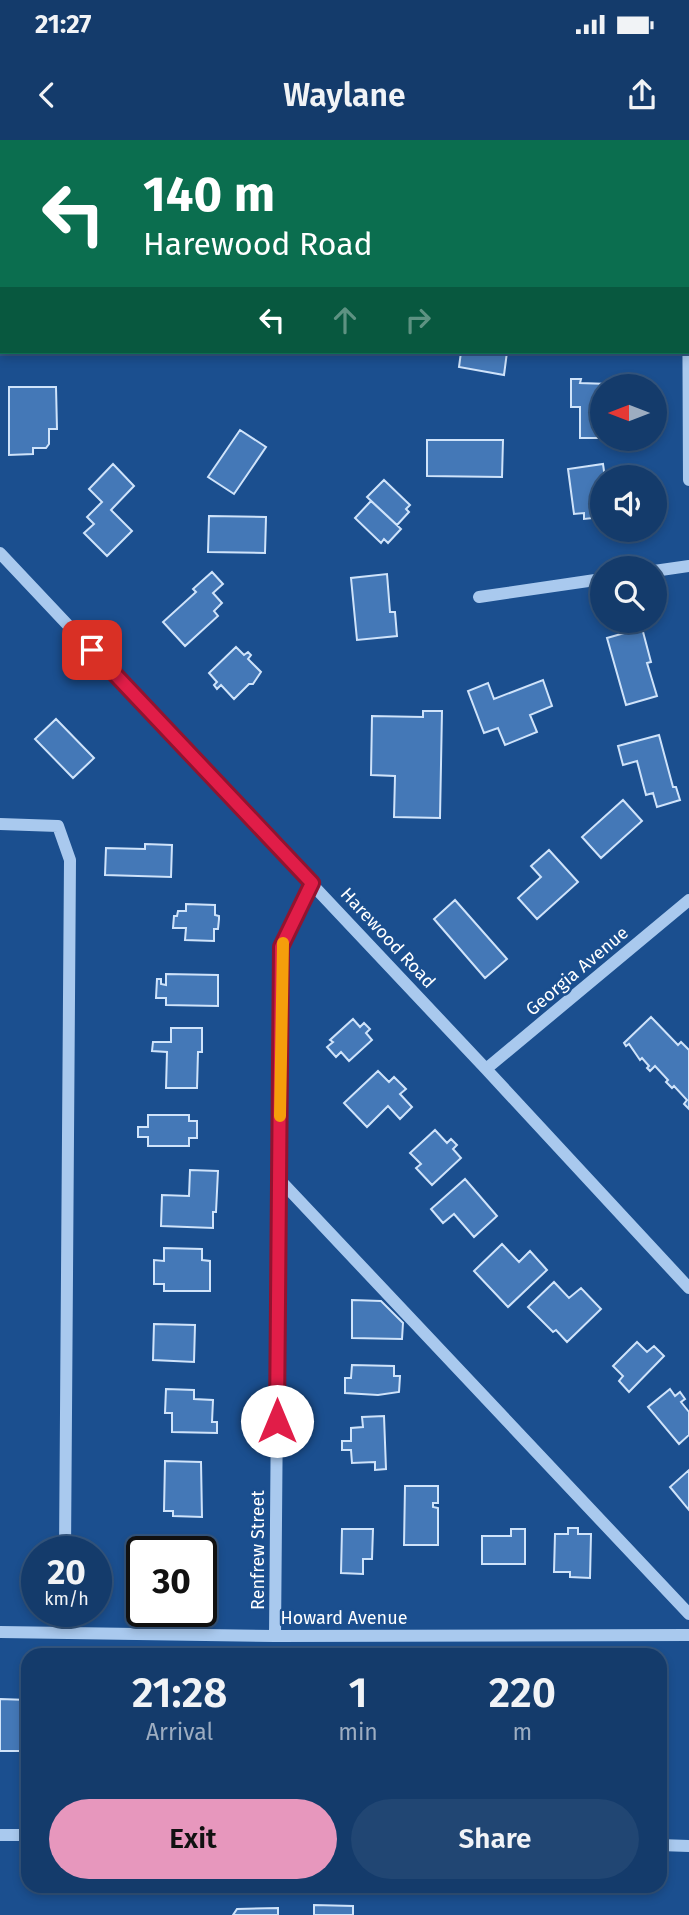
<!DOCTYPE html>
<html lang="en">
<head>
<meta charset="utf-8">
<style>
  :root { --surface:#143b6b; --page:#214673; --text:#f1f3f6; --muted:#9dadc1; --line:#33557e; --accent:#e797bd }
  body { margin:0; font-family:"Fira Sans",sans-serif; background:var(--page); color:var(--text); height:100vh; display:flex; flex-direction:column; font-size:26px; white-space:nowrap }
  * { box-sizing:border-box; margin:0 }
  p { font-size:23px; color:var(--muted) }
  .icon { flex:none; width:38px; height:38px; fill:none; stroke:currentColor; stroke-width:2; stroke-linecap:round; stroke-linejoin:round }
  .map { position:relative; flex:1; overflow:hidden }
  .details { position:absolute; left:21px; top:1508px; width:646px; height:245px; display:flex; flex-direction:column; background:var(--surface); border-radius:21px; box-shadow:0 4px 10px #0003,0 0 0 2px var(--line) }
  .details>* { flex:none }
  .hud { position:absolute; left:0px; top:0px; width:690px; height:214px; box-shadow:0 4px 10px #0003,0 0 0 2px var(--line); background:#0b6e4f; color:#fff; overflow:hidden }
  .needle { width:46px; rotate:270deg }
  .fabs { position:absolute; left:590px; top:234px; display:grid; gap:14px }
  .fabs a { display:grid; place-items:center; width:77px; height:77px; border-radius:50%; background:var(--surface); box-shadow:0 4px 10px #0003,0 0 0 2px var(--line); font-size:35px }
  .speed { position:absolute; left:21px; top:1396px; display:flex; gap:14px; font-size:35px; font-weight:700; text-align:center }
  .speed>* { display:grid; place-content:center; width:91px; height:91px; border-radius:50%; background:var(--surface); box-shadow:0 4px 10px #0003,0 0 0 2px var(--line); line-height:1 }
  .speed small { font-size:18px; font-weight:400 }
  .speed .limit { border:4px solid #111; border-radius:10px; background:#fff; color:#111 }
  .pin { position:absolute; display:grid; place-items:center; width:60px; height:60px; color:#fff; margin:-30px; border-radius:14px; box-shadow:0 4px 10px #0006 }
  .me { position:absolute; width:77px; margin:-38px; rotate:0deg; stroke-linejoin:round; filter:drop-shadow(0 0 5px #0008) }
  .turn { display:flex; align-items:center; gap:24px; height:147px; padding:0 28px; font-size:32px }
  .turn .icon { width:91px; height:91px; stroke-width:2.5 }
  .turn b { display:block; font-size:49px; line-height:60px }
  .lanes { display:flex; align-items:center; height:66px; padding:0 28px; background:#0003; justify-content:center; gap:35px; direction:ltr }
  .lanes .off { opacity:.35 }
  .eta { display:flex; justify-content:space-evenly; align-items:center; height:119px; text-align:center }
  .eta b { font-size:42px; font-weight:600; line-height:49px }
  .button { display:flex; gap:14px; margin-top:auto; padding:14px 28px }
  .button a { flex:1; height:80px; border-radius:42px; background:var(--accent); color:#111; font-size:28px; font-weight:600; line-height:80px; text-align:center }
  .button a+a { background:var(--page); color:var(--text) }
  .status { display:flex; justify-content:space-between; align-items:center; height:49px; padding:0 35px; background:var(--surface); direction:ltr }
  .status svg { height:19px; fill:currentColor }
  header { display:flex; justify-content:space-between; align-items:center; height:91px; padding:0 28px; background:var(--surface); font-size:32px; font-weight:600 }
  .map>svg:first-child { display:block }
  .building { fill:#4478b7; stroke:#cfe3fa; stroke-width:2 }
  .lines { fill:none; stroke-linecap:round; stroke-linejoin:round }
  .minor { stroke:#a9c9ee; stroke-width:12 }
  .route-casing { stroke:#92132f; stroke-width:18 }
  .route { stroke:#e11d48; stroke-width:12 }
  .slow { stroke:#f59e0b; stroke-width:12 }
  .labels { text-anchor:middle; stroke-width:5; stroke-linejoin:round; paint-order:stroke }
  .street-label { font-size:18px; fill:#fff; stroke:#1b4f8f }
</style>
</head>
<body>
<div class="status"><b>21:27</b><svg viewBox="0 0 49 12"><path d="M0 12V9h3v3zM5 12V6h3v6zM10 12V3h3v9zM15 12V0h3v12zM26 1h20v11H26zM47 4h2v5h-2z"/></svg></div>
<header><svg class="icon" aria-label="back" viewBox="0 0 24 24"><path d="M15 5l-7 7 7 7"/></svg>Waylane<svg class="icon" aria-label="share" viewBox="0 0 24 24"><path d="M12 15V3M7 8l5-5 5 5M5 13v7h14v-7"/></svg></header>
<div class="map">
<svg width="689" height="1775" viewBox="0 0 689 1775">
  <rect width="100%" height="100%" fill="#1b4f8f"/>
  <path class="building" d="M0 0H59V2H2L0 22Z
    M461 212H507L504 235 459 227Z
    M571 239H581L580 243 609 244V247H602V298H580V267H571Z
    M9 247H56L57 289H49V304L46 308H33V314L9 315Z
    M240 290 266 307 234 354 208 337Z
    M427 300H503L502 337 427 336Z
    M113 324 134 346 111 370 132 391 107 416 84 393 94 384 87 377 102 362 89 349Z
    M603 324 605 338H602V377L584 379V373L574 374 568 329Z
    M384 340 410 365 406 369 409 372 397 385 367 357Z
    M371 361 401 389 388 403 384 399 381 403 355 378Z
    M209 376 266 377 265 413 208 412Z
    M212 432 223 444 213 453 222 463 214 471 218 476 185 506 163 482 196 452 193 449Z
    M387 434 390 472H395L397 496 357 500 351 438Z
    M642 488 651 522 647 523 657 556 626 565 607 498Z
    M236 507 244 515 248 512 251 515 248 519 261 532 253 544H249L234 559 221 545 217 549 214 545 217 542 209 533Z
    M543 540 552 566 530 575 537 592 505 605 498 588 484 593 468 551 488 543 494 559Z
    M423 571H442L440 678 394 677 395 636 371 635 372 576 423 577Z
    M56 579 94 618 73 638 35 599Z
    M659 595 673 647H676L680 660 657 667 653 653 646 655 637 621 623 625 618 606Z
    M623 660 642 681 601 718 582 697Z
    M145 704 172 705 171 737 105 735 106 708 145 709Z
    M549 710 578 742 537 779 518 758 541 737 531 726Z
    M455 760 507 819 485 838 434 779Z
    M186 764 215 765V775L219 776V779L218 789H214V801L185 800 186 788H173L174 776H177L178 771H186Z
    M166 834 218 835V866L166 865V858H156L157 839H161V844L166 845Z
    M651 877 678 905 681 902 689 910V969L684 964 687 960 674 946 672 948 666 942 668 940 655 926 650 931 647 928 649 926 642 918 640 920 629 904 626 906 624 903Z
    M353 879 360 887 364 883 370 889 366 893 372 900 349 921 341 912 336 917 327 907 333 902 330 900Z
    M171 888H202V912H198L197 948H166L167 912 152 911 153 902H171Z
    M378 931 389 942 394 937 406 949 400 954 412 967 400 979 388 966 367 987 344 963Z
    M148 975H189V981H197V998H189V1006H148V997H138V987H148Z
    M435 990 447 1003 451 999 457 1005 453 1009 461 1018 432 1045 416 1028 421 1024 410 1013Z
    M190 1030 218 1031 216 1072H213V1088L161 1086 162 1055 189 1056Z
    M465 1039 497 1076 474 1097 454 1074 443 1083 431 1069Z
    M502 1104 519 1122 530 1111 547 1130 508 1167 474 1131Z
    M164 1108 202 1109V1120L210 1121V1151H164V1144H154V1120L164 1121Z
    M554 1142 569 1158 581 1148 601 1169 567 1202 556 1190 553 1192 528 1167Z
    M352 1160 381 1161 403 1183 402 1199 352 1198Z
    M154 1184 195 1185 194 1222 153 1220Z
    M637 1202 647 1212 654 1206 664 1216 629 1252 619 1241 623 1236 613 1226Z
    M352 1225 394 1226V1236H400L399 1252 378 1255 345 1253V1238H351Z
    M166 1249 194 1250V1259L213 1260 212 1282H217V1293L172 1292V1273H165Z
    M670 1249 675 1256 680 1252 685 1259 681 1262 689 1272V1295L679 1304 648 1267Z
    M384 1276 386 1329 375 1330V1322L352 1323 351 1310H342V1301H351V1288L363 1287 362 1277Z
    M165 1321 201 1322 202 1377 173 1376V1371H164Z
    M689 1330V1370L670 1347Z
    M405 1346H438V1363H433V1367L438 1368V1405H404Z
    M568 1388H578V1394H591L590 1438 570 1437V1432H554L555 1394H568Z
    M342 1389H373L372 1419H363V1434L341 1433Z
    M511 1389H525V1424H482V1396H511Z
    M148 1398 212 1402 210 1431H201V1412H147Z
    M0 1559 28 1560V1611H0Z
    M314 1765 353 1766V1775H314Z
    M278 1768V1775H233L237 1769Z"/>
  <g class="lines">
    <path class="minor" d="M686 0V2
      M688 113 689 340
      M0 413 486 929 689 1148
      M654 431 689 426
      M479 457 602 439
      M0 684 58 686 70 720 65 1412
      M486 929 689 760
      M279 1039 689 1474
      M0 1492 275 1496 689 1495
      M64 1493V1472
      M275 1496 281 807 312 743
      M0 1695H28
      M660 1705 689 1706"/>
  </g>
  <g class="lines">
    <g class="route-casing">
      <path id="route" d="M92 510 312 743 281 807 277 1281"/>
    </g>
    <use href="#route" class="route"/>
    <path class="slow" d="M280 976 283 803"/>
  </g>
  <g class="labels">
    <g class="street-label">
      <text transform="translate(388 798) rotate(47)" y="6">Harewood Road</text>
      <text transform="translate(577 831) rotate(-40)" y="6">Georgia Avenue</text>
      <text transform="translate(258 1410) rotate(-90)" y="6">Renfrew Street</text>
      <text x="344" y="1484">Howard Avenue</text>
    </g>
  </g>
</svg>
<div class="fabs">
<a><svg class="needle" viewBox="-14 -14 28 28"><path d="M0-13l5 13h-10z" fill="#e53935"/><path d="M0 13l5-13h-10z" fill="#9dadc1"/></svg></a>
<a><svg class="icon" aria-label="sound" viewBox="0 0 24 24"><path d="M4 9h4l5-4v14l-5-4H4zM17 9q2 3 0 6"/></svg></a>
<a><svg class="icon" aria-label="search" viewBox="0 0 24 24"><circle cx="10" cy="10" r="6"/><path d="M15 15l6 6"/></svg></a>
</div>
<div class="speed"><div>20<small>km/h</small></div><div class="limit">30</div></div>
<div class="pin" style="left:92px;top:510px;background:#d93025"><svg class="icon" aria-label="arrive" viewBox="0 0 24 24"><path d="M6 21V4h12l-3 4 3 4H6"/></svg></div>
<svg class="me" style="left:277px;top:1281px" viewBox="-20 -20 40 40"><circle r="19" fill="#fff"/><path d="M0-13L10 11 0 6-10 11z" fill="#e11d48"/></svg>
<div class="hud">
<div class="turn"><svg class="icon" aria-label="left" viewBox="0 0 24 24"><path d="M17 20v-9H6M10 6l-5 5 5 5"/></svg><div><b>140 m</b>Harewood Road</div></div>
<div class="lanes"><svg class="icon" aria-label="left" viewBox="0 0 24 24"><path d="M17 20v-9H6M10 6l-5 5 5 5"/></svg><svg class="icon off" aria-label="ahead" viewBox="0 0 24 24"><path d="M12 20V5M6 11l6-6 6 6"/></svg><svg class="icon off" aria-label="right" viewBox="0 0 24 24"><path d="M7 20v-9h11M14 6l5 5-5 5"/></svg></div>
</div>
<section class="details">
<div class="eta">
<div><b>21:28</b><p>Arrival</p></div>
<div><b>1</b><p>min</p></div>
<div><b>220</b><p>m</p></div>
</div>
<div class="button"><a>Exit</a><a>Share</a></div>
</section>
</div>
</body>
</html>
